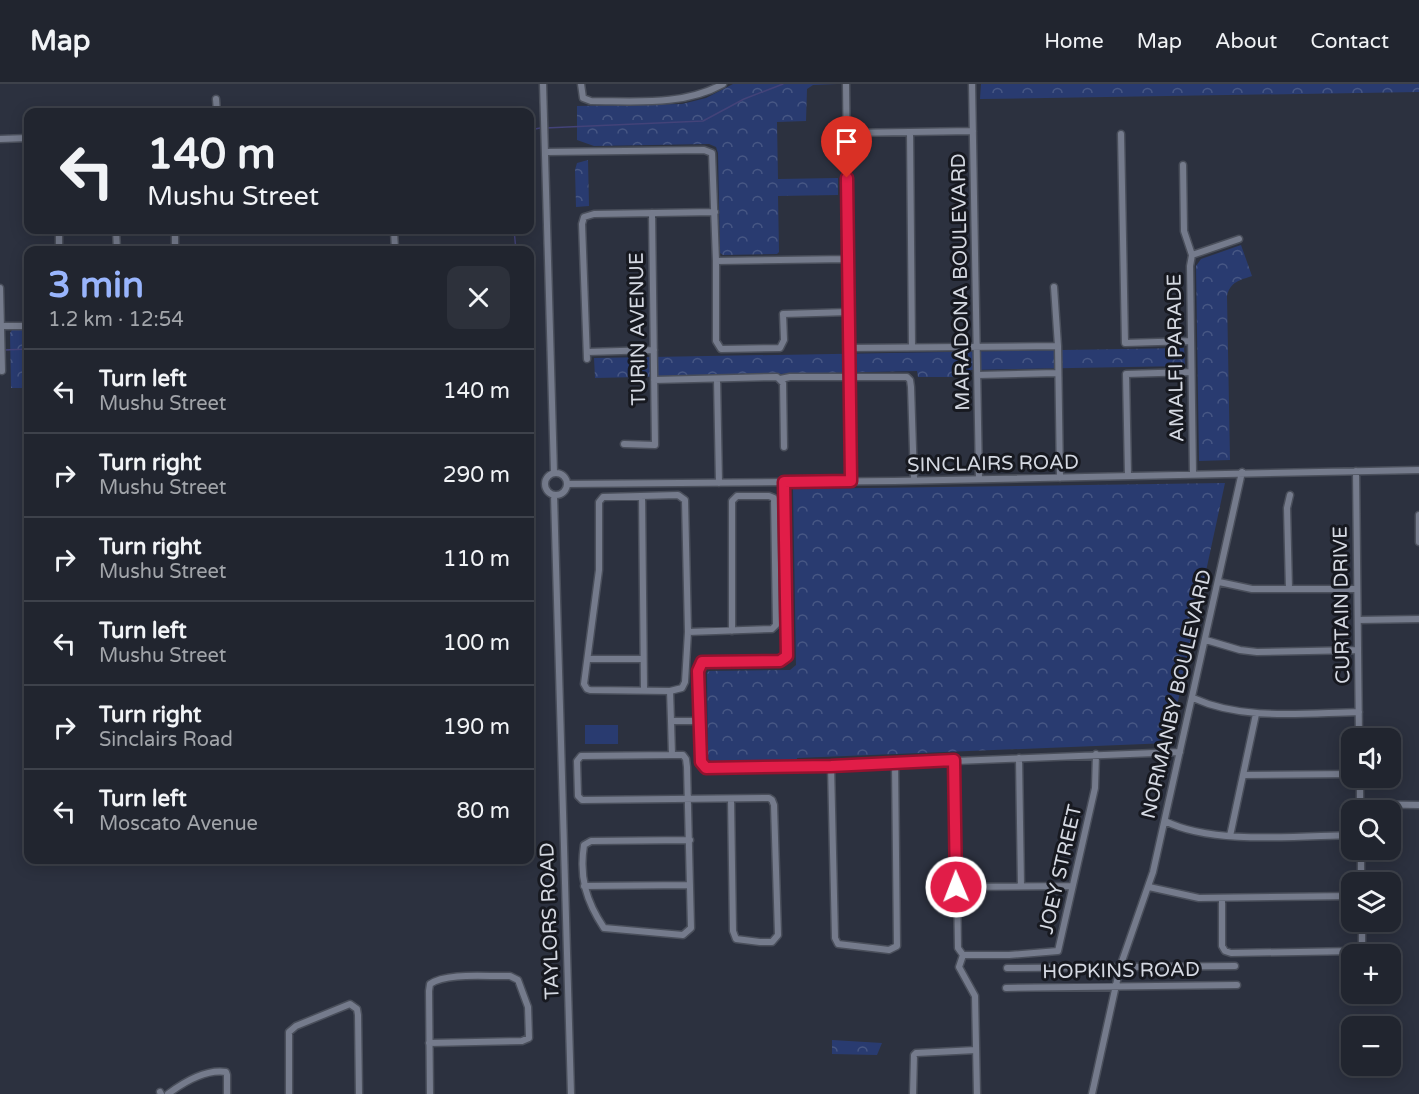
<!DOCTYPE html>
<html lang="en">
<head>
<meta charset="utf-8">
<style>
  :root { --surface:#21252f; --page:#2d313b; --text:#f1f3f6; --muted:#a2a5aa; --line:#3e424b; --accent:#99b5fd }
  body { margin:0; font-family:"Varela Round",sans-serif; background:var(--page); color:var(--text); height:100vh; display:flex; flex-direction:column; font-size:22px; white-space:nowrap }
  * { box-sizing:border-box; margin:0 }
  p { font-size:20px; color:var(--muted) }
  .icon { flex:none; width:33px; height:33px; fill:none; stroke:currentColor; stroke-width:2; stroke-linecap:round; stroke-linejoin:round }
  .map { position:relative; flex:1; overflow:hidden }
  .details { position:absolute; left:24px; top:162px; width:510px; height:618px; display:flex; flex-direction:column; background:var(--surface); border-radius:12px; box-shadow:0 3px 15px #0003,0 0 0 2px var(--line) }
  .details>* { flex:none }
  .hud { position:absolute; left:24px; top:24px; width:510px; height:126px; border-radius:12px; box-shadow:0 3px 15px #0003,0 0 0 2px var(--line); background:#21252f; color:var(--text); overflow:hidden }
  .fabs { position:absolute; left:1341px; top:644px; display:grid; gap:12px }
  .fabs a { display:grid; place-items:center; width:60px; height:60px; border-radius:12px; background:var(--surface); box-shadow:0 3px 15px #0003,0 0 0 2px var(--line); font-size:30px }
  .pin { position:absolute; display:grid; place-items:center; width:51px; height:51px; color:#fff; margin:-62px -26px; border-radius:50% 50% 50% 0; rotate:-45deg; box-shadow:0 0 6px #0007 }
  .pin .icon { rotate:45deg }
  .me { position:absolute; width:66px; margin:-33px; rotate:359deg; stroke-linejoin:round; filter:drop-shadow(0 0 4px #0008) }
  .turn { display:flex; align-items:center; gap:21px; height:126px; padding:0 24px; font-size:27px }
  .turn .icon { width:78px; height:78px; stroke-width:2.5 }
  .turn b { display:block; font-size:42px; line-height:51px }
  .round { display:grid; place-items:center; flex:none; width:63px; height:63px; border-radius:12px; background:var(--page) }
  .summary { display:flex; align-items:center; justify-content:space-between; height:102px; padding:0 24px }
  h1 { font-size:36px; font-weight:700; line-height:45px; color:var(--accent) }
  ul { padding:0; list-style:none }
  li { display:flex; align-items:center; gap:18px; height:84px; padding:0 24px; border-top:2px solid var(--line) }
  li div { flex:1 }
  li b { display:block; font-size:22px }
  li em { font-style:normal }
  header { display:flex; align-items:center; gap:36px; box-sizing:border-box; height:84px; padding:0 30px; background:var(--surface); border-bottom:2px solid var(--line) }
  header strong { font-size:28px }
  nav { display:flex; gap:33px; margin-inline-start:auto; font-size:21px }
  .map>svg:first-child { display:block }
  .park { fill:url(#park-crowns) }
  .pitch { fill:#293b70 }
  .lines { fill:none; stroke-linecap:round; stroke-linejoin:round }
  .stream { stroke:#434379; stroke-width:1.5 }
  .minor-casing { stroke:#4a4f5b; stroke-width:9 }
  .minor { stroke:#757b8c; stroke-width:6 }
  .route-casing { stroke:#92132f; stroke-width:15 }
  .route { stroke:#e11d48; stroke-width:10 }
  .labels { text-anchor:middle; stroke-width:6; stroke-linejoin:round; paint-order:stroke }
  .street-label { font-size:20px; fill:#d5d9e2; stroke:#171920 }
</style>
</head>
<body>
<header>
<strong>Map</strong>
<nav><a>Home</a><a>Map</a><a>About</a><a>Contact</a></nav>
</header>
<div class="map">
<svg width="1419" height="1010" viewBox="0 0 1419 1010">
  <defs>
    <pattern id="park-crowns" width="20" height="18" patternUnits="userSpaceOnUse" patternTransform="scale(1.5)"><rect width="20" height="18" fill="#293b70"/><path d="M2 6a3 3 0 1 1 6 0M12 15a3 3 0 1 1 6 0" fill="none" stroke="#475784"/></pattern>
  </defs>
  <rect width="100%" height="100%" fill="#2c313f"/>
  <path class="park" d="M733 0H837L813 1 807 5 806 37 777 38 778 95 838 94V111L778 112 779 168 777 170 723 171 720 169 718 69 716 63 709 60 594 62 577 56V22L682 20 706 14Z
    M981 0H1419V8L980 15Z
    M588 76 589 122 576 123 575 86 577 79Z
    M1241 161 1252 192C1240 196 1230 198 1227 212L1230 376 1199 377 1196 182 1201 175Z
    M12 246H28V304H11L10 249Z
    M1184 264 1185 282 968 286V293H918L917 287 595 294 594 274Z
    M1225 399 1169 659 797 674V677H711L708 675 707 589 709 587 790 586 796 581 793 405Z
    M832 956 882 959 877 971 832 970Z"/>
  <path class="pitch" d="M585 641H618V660H585Z"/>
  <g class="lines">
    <path class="stream" d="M545 44 703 37 744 15 783 0
      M530 46 540 44
      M514 146 516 166
      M4 266 28 265"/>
    <g class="minor-casing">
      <path id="minor" d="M543 0 554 389
        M581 0 583 14 591 17C636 17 683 22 723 0
        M846 0 851 397
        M972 0 979 395
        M216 15 217 28
        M846 49 973 47
        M910 49 912 263
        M1121 50 1125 259 1191 257
        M0 55 28 54
        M546 68 704 66 712 69 716 177V257L721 265 780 264 784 256 783 230 849 228
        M1183 81 1184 147 1192 171
        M59 146V166
        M116 146 117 166
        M175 146V166
        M394 146 395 166
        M716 177 848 175
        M1054 203 1058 262 1060 394
        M0 204 2 287
        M1 242H28
        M849 264 1058 262
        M587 268 654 266
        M587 275 582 140 584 133 594 130 715 128
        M978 291 1057 289
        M717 295 719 399
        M780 295 790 293H907L910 296 911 303 914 396
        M654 296 777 293 783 299 784 363
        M624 360 655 361 652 129
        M1356 387 1359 654
        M545 400a11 11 0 1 1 22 0a11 11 0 1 1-22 0Z
        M1193 390 1190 182 1192 171 1239 155
        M1128 392 1126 290 1191 288
        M784 398 787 572 780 577 702 578 698 587 701 678 706 684 831 682 1180 668
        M567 400 894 397 1419 386
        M554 411 571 1010
        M642 412 644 605
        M1419 431V458
        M1219 498 1252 505H1357
        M1289 505 1287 424 1290 411
        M1358 536 1419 535
        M688 548 772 545 776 541 774 414 769 412H737L732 417V547
        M1206 556 1240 566 1257 568 1358 566
        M588 575H643
        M670 607 682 604 685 598 688 548 685 416 678 411 603 413 599 418V486L584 600 587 605 590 606 670 607 671 637
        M1193 614C1244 637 1304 629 1359 628
        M672 671 581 672 577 677 578 712 582 716 769 714 772 716 774 721 778 851 772 858H760L736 855 733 847 731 715
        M1019 674 1021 802
        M955 676 958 864 963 871H1009L1058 867 1095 704 1096 670
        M831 682 835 854 838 860 889 866 897 862 895 679
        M1243 691 1352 690
        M1360 693V726
        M1360 720 1419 721
        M1165 737C1212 761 1298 752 1352 751
        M1230 752 1256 630
        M690 756 591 757 584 761C579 793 586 817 604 844L683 851 691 844 687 683 686 675 683 671H672L671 637H700
        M1361 765V798
        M584 802 690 801
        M956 803 1072 802
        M1149 803 1199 814 1352 812
        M1222 814V862L1225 867 1231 869 1356 867 1362 861V837
        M963 871 959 883 975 912 977 1010
        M1007 884 1235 882
        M1006 904 1237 901
        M429 959 522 957 529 954 528 923 518 896 510 892C489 893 447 888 430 900L429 907 430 1010
        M160 1008 161 1010
        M168 1010C184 998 206 985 226 988L227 991V1010
        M289 1010V948L296 942 350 920 357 925 358 931 359 1010
        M913 1010 914 971 916 969 976 966
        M1092 1010 1120 883 1153 788 1242 388"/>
    </g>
    <use href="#minor" class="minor"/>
  </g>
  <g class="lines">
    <g class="route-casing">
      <path id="route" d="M847 94 851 397 784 398 787 572 780 577 702 578 698 587 701 678 706 684 831 682 954 676 956 803"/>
    </g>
    <use href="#route" class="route"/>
  </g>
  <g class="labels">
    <g class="street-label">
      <text transform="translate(960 198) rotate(-91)" y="7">MARADONA BOULEVARD</text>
      <text transform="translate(637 245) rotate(-91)" y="7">TURIN AVENUE</text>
      <text transform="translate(1175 274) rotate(-91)" y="7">AMALFI PARADE</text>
      <text transform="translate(993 379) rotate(-1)" y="7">SINCLAIRS ROAD</text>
      <text transform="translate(1341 521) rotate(-91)" y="7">CURTAIN DRIVE</text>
      <text transform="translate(1176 610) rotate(-77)" y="7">NORMANBY BOULEVARD</text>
      <text transform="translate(1060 785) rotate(-77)" y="7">JOEY STREET</text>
      <text transform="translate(549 837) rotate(-92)" y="7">TAYLORS ROAD</text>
      <text transform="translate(1121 886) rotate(-1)" y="7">HOPKINS ROAD</text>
    </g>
  </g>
</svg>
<div class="fabs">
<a><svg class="icon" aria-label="sound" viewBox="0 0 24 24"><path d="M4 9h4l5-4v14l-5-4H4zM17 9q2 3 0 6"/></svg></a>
<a><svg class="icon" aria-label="search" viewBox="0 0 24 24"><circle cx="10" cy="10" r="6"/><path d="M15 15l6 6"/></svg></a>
<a><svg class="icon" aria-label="layers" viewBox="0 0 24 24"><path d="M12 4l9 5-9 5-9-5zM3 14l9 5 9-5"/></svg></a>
<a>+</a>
<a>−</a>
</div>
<div class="pin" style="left:847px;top:94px;background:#d93025"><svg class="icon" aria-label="arrive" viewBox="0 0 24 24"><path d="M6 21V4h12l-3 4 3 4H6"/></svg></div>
<svg class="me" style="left:956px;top:803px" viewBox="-20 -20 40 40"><circle r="17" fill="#e11d48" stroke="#fff" stroke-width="3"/><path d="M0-11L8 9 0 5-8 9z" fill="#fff"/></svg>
<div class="hud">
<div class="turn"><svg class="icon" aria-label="left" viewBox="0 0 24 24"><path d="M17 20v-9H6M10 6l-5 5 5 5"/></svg><div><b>140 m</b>Mushu Street</div></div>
</div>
<section class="details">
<div class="summary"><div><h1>3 min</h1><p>1.2 km · 12:54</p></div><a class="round"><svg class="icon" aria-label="close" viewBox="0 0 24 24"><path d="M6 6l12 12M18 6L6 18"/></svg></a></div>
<ul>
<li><svg class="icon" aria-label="left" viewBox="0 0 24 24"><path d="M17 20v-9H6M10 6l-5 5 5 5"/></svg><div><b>Turn left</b><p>Mushu Street</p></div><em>140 m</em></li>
<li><svg class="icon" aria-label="right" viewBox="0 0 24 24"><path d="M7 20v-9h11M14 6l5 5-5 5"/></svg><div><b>Turn right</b><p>Mushu Street</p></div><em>290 m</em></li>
<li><svg class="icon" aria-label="right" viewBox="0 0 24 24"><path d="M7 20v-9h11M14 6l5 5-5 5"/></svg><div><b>Turn right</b><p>Mushu Street</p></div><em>110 m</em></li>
<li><svg class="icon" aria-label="left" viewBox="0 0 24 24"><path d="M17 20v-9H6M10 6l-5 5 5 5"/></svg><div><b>Turn left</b><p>Mushu Street</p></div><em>100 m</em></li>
<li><svg class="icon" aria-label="right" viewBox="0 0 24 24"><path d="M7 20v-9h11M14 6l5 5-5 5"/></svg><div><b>Turn right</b><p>Sinclairs Road</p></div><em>190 m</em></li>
<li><svg class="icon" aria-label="left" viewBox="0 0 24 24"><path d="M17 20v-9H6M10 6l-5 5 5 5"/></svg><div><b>Turn left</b><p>Moscato Avenue</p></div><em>80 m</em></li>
</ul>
</section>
</div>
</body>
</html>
